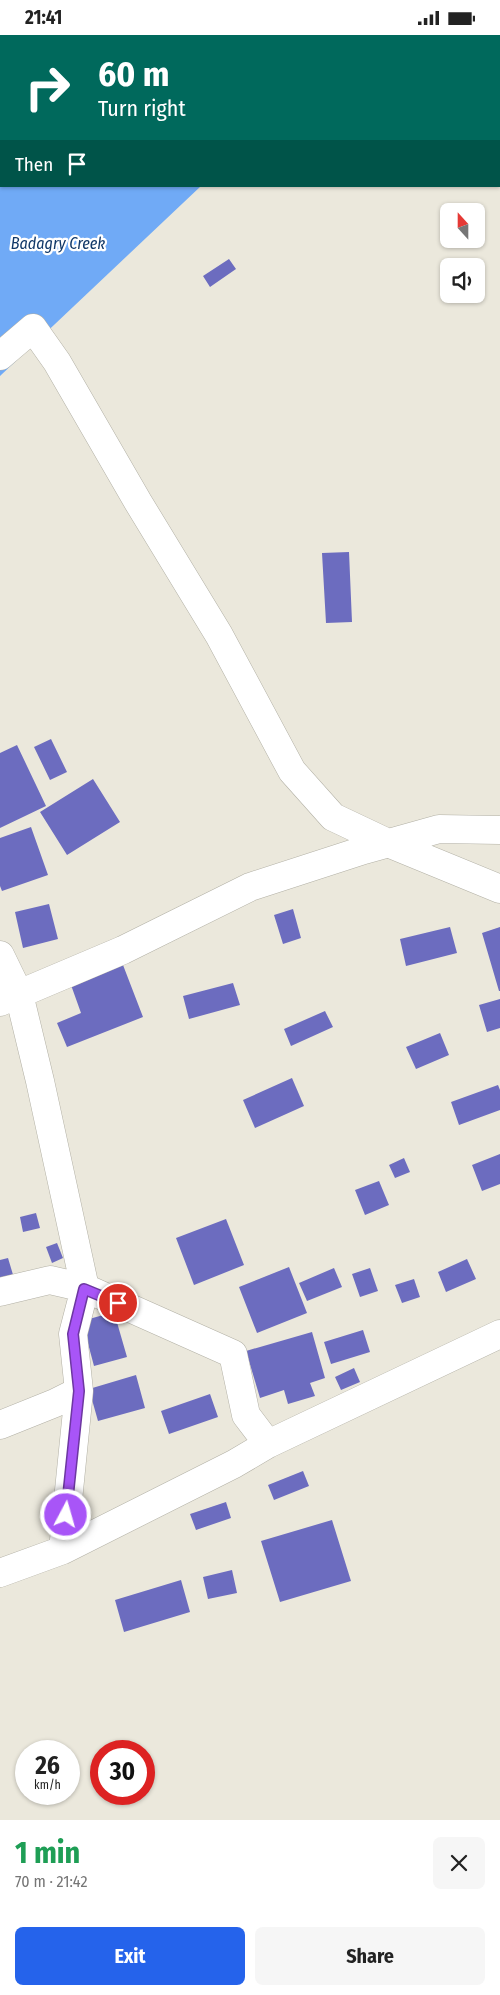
<!DOCTYPE html>
<html lang="en">
<head>
<meta charset="utf-8">
<style>
  :root { --surface:#fff; --page:#f6f6f6; --text:#222; --muted:#767676; --accent:#2563eb }
  body { margin:0; font-family:"Fira Sans Condensed",sans-serif; background:var(--page); color:var(--text); height:100vh; display:flex; flex-direction:column; font-size:19px; white-space:nowrap }
  * { box-sizing:border-box; margin:0 }
  p { font-size:16px; color:var(--muted) }
  .icon { flex:none; width:28px; height:28px; fill:none; stroke:currentColor; stroke-width:2; stroke-linecap:round; stroke-linejoin:round }
  .map { position:relative; height:1785px; overflow:hidden }
  .details { display:flex; flex-direction:column; background:var(--surface); flex:1 }
  .details>* { flex:none }
  .hud { position:absolute; left:0px; top:0px; width:500px; height:152px; box-shadow:0 1px 4px #0004; background:#00695c; color:#fff; overflow:hidden }
  .needle { width:32px; rotate:339deg }
  .fabs { position:absolute; left:440px; top:168px; display:grid; gap:10px }
  .fabs a { display:grid; place-items:center; width:45px; height:45px; border-radius:8px; background:var(--surface); box-shadow:0 1px 4px #0004; font-size:25px }
  .speed { position:absolute; left:15px; top:1705px; display:flex; gap:10px; font-size:25px; font-weight:700; text-align:center }
  .speed>* { display:grid; place-content:center; width:65px; height:65px; border-radius:50%; background:var(--surface); box-shadow:0 1px 4px #0004; line-height:1 }
  .speed small { font-size:12px; font-weight:400 }
  .speed .limit { border:8px solid #d22; background:#fff; color:#111 }
  .pin { position:absolute; display:grid; place-items:center; width:42px; height:42px; color:#fff; margin:-21px; border:2px solid #fff; border-radius:50%; box-shadow:0 1px 5px #0007 }
  .me { position:absolute; width:55px; margin:-28px; rotate:6deg; stroke-linejoin:round; filter:drop-shadow(0 0 4px #0008) }
  .turn { display:flex; align-items:center; gap:18px; height:105px; padding:0 15px; font-size:22px }
  .turn .icon { width:65px; height:65px; stroke-width:2.5 }
  .turn b { display:block; font-size:35px; line-height:42px }
  .then { display:flex; align-items:center; height:48px; padding:0 15px; background:#0003; gap:10px; font-size:19px }
  .round { display:grid; place-items:center; flex:none; width:52px; height:52px; border-radius:8px; background:var(--page) }
  .overview { display:flex; align-items:center; justify-content:space-between; height:85px; padding:0 15px }
  h1 { font-size:30px; font-weight:700; line-height:38px; color:#1e9e55 }
  .action { display:flex; gap:10px; margin-top:auto; padding:10px 15px }
  .action a { flex:1; height:58px; border-radius:8px; background:var(--accent); color:#fff; font-size:20px; font-weight:700; line-height:58px; text-align:center }
  .action a+a { background:var(--page); color:var(--text) }
  .status { display:flex; justify-content:space-between; align-items:center; height:35px; padding:0 25px; background:var(--surface); direction:ltr }
  .status svg { height:14px; fill:currentColor }
  .map>svg:first-child { display:block }
  .water { fill:#70aaf6 }
  .building { fill:#6c6cbf }
  .lines { fill:none; stroke-linecap:round; stroke-linejoin:round }
  .minor-casing { stroke:#b2b0a5; stroke-width:29 }
  .minor { stroke:#fff; stroke-width:28 }
  .route-casing { stroke:#6d37a1; stroke-width:12 }
  .route { stroke:#a855f7; stroke-width:9 }
  .labels { text-anchor:middle; stroke-width:4.5; stroke-linejoin:round; paint-order:stroke }
  .water-label { font-size:16px; font-style:italic; fill:#113868; stroke:#fff }
</style>
</head>
<body>
<div class="status"><b>21:41</b><svg viewBox="0 0 49 12"><path d="M0 12V9h3v3zM5 12V6h3v6zM10 12V3h3v9zM15 12V0h3v12zM26 1h20v11H26zM47 4h2v5h-2z"/></svg></div>
<div class="map">
<svg width="500" height="1785" viewBox="0 0 500 1785">
  <rect width="100%" height="100%" fill="#ebe8dc"/>
  <path class="water" d="M0 0H393L1 1V151H201L0 341Z"/>
  <path class="building" d="M229 224 236 234 210 252 203 241Z
    M349 517 352 587 326 588 322 518Z
    M51 704 67 737 50 745 34 712Z
    M17 710 46 771 0 793V718Z
    M93 744 120 787 67 820 40 777Z
    M31 792 48 840 2 856 0 851V803Z
    M49 869 58 904 23 913 15 877Z
    M293 874 301 903 283 909 274 880Z
    M450 892 457 918 406 931 400 904Z
    M500 892V956H499L482 898Z
    M123 930 143 982 67 1012 57 988 81 978 71 950Z
    M233 948 240 970 189 984 183 961Z
    M500 964V993L487 997 479 970Z
    M325 976 333 992 291 1011 284 994Z
    M440 998 449 1020 416 1034 406 1012Z
    M292 1043 304 1071 255 1093 243 1065Z
    M498 1050 500 1055V1075L459 1090 451 1067Z
    M500 1119V1149L482 1156 472 1130Z
    M404 1123 410 1137 395 1143 389 1130Z
    M379 1146 389 1170 365 1180 355 1155Z
    M36 1178 40 1193 23 1197 20 1182Z
    M226 1184 244 1230 194 1250 176 1203Z
    M57 1208 63 1223 52 1228 46 1212Z
    M8 1223 14 1243 0 1247V1225Z
    M467 1224 476 1244 446 1257 438 1237Z
    M289 1232 307 1278 257 1298 239 1252Z
    M334 1233 342 1252 307 1266 299 1248Z
    M370 1233 378 1256 360 1262 352 1239Z
    M414 1244 420 1262 402 1268 395 1250Z
    M114 1277 127 1322 94 1331 82 1286Z
    M363 1295 370 1317 331 1329 324 1307Z
    M312 1297 325 1343 310 1348 315 1361 288 1369 284 1355 260 1363 246 1316Z
    M354 1333 360 1347 341 1355 335 1342Z
    M136 1340 145 1373 98 1386 89 1354Z
    M210 1359 218 1382 169 1399 161 1376Z
    M303 1436 309 1451 274 1465 268 1450Z
    M226 1467 231 1483 196 1495 190 1479Z
    M332 1485 351 1546 280 1567 261 1506Z
    M232 1535 237 1558 208 1564 203 1542Z
    M181 1545 190 1577 124 1597 115 1565Z"/>
  <g class="lines">
    <g class="minor-casing">
      <path id="minor" d="M0 321 33 293 57 327 138 467 219 600 292 736 333 782 388 808 500 854
        M0 920 19 959 123 915 250 852 364 815 439 794 500 795
        M0 967 19 959 40 1046 85 1253 233 1319 246 1380 268 1409 234 1429 63 1515 0 1538
        M0 1257 50 1245 85 1253 73 1299 79 1356 55 1368 0 1390
        M268 1409 500 1299
        M63 1515 79 1356"/>
    </g>
    <use href="#minor" class="minor"/>
  </g>
  <g class="lines">
    <g class="route-casing">
      <path id="route" d="M66 1480 79 1356 73 1299 84 1254 118 1268"/>
    </g>
    <use href="#route" class="route"/>
  </g>
  <g class="labels">
    <g class="water-label">
      <text x="58" y="214">Badagry Creek</text>
    </g>
  </g>
</svg>
<div class="fabs">
<a><svg class="needle" viewBox="-14 -14 28 28"><path d="M0-13l5 13h-10z" fill="#e53935"/><path d="M0 13l5-13h-10z" fill="#767676"/></svg></a>
<a><svg class="icon" aria-label="sound" viewBox="0 0 24 24"><path d="M4 9h4l5-4v14l-5-4H4zM17 9q2 3 0 6"/></svg></a>
</div>
<div class="speed"><div>26<small>km/h</small></div><div class="limit">30</div></div>
<div class="pin" style="left:118px;top:1268px;background:#d93025"><svg class="icon" aria-label="arrive" viewBox="0 0 24 24"><path d="M6 21V4h12l-3 4 3 4H6"/></svg></div>
<svg class="me" style="left:66px;top:1480px" viewBox="-20 -20 40 40"><circle r="17" fill="#a855f7" stroke="#fff" stroke-width="3"/><path d="M0-11L8 9 0 5-8 9z" fill="#fff"/></svg>
<div class="hud">
<div class="turn"><svg class="icon" aria-label="right" viewBox="0 0 24 24"><path d="M7 20v-9h11M14 6l5 5-5 5"/></svg><div><b>60 m</b>Turn right</div></div>
<div class="then">Then<svg class="icon" aria-label="arrive" viewBox="0 0 24 24"><path d="M6 21V4h12l-3 4 3 4H6"/></svg></div>
</div>
</div>
<section class="details">
<div class="overview"><div><h1>1 min</h1><p>70 m · 21:42</p></div><a class="round"><svg class="icon" aria-label="close" viewBox="0 0 24 24"><path d="M6 6l12 12M18 6L6 18"/></svg></a></div>
<div class="action"><a>Exit</a><a>Share</a></div>
</section>
</body>
</html>
